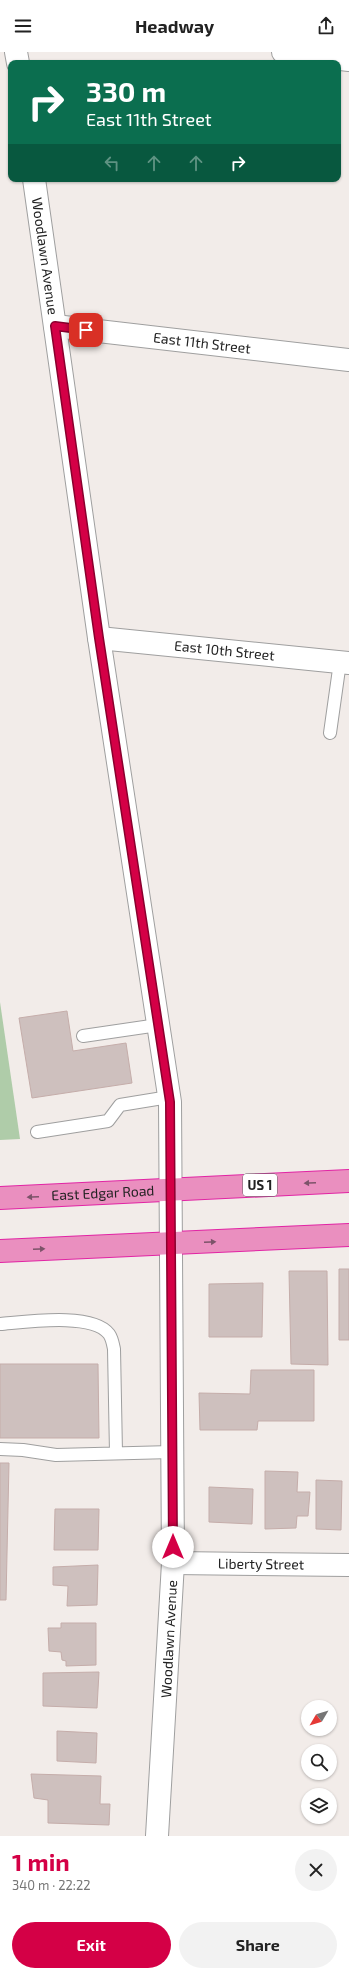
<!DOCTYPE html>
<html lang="en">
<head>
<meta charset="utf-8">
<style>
  :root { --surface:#fff; --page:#f2f2f2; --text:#222; --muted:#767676; --accent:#d40046 }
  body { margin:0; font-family:"Exo 2",sans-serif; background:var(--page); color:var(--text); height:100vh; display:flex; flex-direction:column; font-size:15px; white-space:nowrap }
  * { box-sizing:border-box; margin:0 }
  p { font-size:13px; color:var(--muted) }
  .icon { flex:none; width:22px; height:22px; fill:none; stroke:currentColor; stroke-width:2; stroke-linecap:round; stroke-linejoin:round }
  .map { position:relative; height:1784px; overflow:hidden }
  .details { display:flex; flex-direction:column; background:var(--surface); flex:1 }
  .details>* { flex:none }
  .top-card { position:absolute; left:8px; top:8px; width:333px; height:122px; border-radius:8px; box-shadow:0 1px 3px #0004; background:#0b6e4f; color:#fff; overflow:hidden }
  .needle { width:26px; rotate:232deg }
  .controls { position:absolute; left:301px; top:1648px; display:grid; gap:8px }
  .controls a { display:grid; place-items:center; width:36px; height:36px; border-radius:50%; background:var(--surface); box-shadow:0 1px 3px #0004; font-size:20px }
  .pin { position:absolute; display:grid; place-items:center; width:34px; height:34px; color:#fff; margin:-17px; border-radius:8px; box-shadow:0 2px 6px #0006 }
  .me { position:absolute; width:44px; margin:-22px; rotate:0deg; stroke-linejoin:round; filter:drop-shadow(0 0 3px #0008) }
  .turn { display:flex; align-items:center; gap:14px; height:84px; padding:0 12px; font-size:18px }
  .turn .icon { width:52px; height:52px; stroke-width:2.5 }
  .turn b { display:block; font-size:28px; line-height:34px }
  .lanes { display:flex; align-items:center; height:38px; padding:0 12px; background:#0003; justify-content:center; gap:20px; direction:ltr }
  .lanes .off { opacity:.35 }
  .round { display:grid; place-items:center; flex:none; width:42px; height:42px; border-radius:21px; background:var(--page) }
  .summary { display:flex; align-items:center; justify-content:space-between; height:68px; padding:0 12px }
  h1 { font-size:24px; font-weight:700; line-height:30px; color:var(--accent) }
  .button { display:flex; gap:8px; margin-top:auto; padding:8px 12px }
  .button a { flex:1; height:46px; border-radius:24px; background:var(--accent); color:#fff; font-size:16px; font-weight:700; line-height:46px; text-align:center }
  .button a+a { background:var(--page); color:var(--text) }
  header { display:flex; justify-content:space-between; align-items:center; height:52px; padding:0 12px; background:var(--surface); font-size:18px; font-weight:700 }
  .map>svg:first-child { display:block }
  .cemetery { fill:#afcca9 }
  .building { fill:#cec0be; stroke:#c5adaa }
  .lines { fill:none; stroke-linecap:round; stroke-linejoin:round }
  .lane-casing { stroke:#9f9f9f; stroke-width:14 }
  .street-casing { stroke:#9f9f9f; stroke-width:24 }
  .highway-casing { stroke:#e124a4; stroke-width:24 }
  .lane { stroke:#fff; stroke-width:12 }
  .street { stroke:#fff; stroke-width:22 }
  .highway { stroke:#ea8fbf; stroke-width:22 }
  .oneway { fill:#7c5369 }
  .route-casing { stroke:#8a002e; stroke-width:10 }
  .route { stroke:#d40046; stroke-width:7 }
  .labels { text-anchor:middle; stroke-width:3.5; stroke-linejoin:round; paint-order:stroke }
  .shield { fill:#fff; stroke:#646464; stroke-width:1 }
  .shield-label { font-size:13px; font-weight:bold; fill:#222 }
  .street-label { font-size:14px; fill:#222; stroke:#fff }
</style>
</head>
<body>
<header><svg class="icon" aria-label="menu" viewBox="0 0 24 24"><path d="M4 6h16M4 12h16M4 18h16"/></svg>Headway<svg class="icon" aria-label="share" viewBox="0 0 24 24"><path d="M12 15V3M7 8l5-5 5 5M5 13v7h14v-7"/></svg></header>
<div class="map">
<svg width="349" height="1784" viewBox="0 0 349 1784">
  <rect width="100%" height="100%" fill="#f2ece9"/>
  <path class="cemetery" d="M0 950 20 1087 0 1088Z"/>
  <path class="building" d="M67 959 73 999 126 991 132 1031 32 1046 19 966Z
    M339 1217H349V1288H339Z
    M289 1219H327L328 1313 291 1312Z
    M263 1231 262 1285H209V1232Z
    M0 1312H98L99 1386H0Z
    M251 1318H314V1369H258L257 1378H200L199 1341 250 1342Z
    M0 1411H9L6 1548H0Z
    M265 1419 298 1420 297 1440H310L308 1464H297L296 1476 265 1477Z
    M316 1428 342 1429 341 1478 316 1477Z
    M209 1435 253 1437 252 1472 209 1470Z
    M55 1457H99L98 1498H54Z
    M98 1513 97 1553 67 1554 68 1534 53 1533V1515Z
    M61 1571H96V1613L66 1614V1609L62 1608 61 1600 49 1599 48 1576H61Z
    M99 1620 97 1656 43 1654V1621Z
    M57 1679 97 1681 96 1711 57 1709Z
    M31 1722 101 1724 100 1752H110L109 1773 48 1771V1748L34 1746Z"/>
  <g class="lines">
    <g class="lane-casing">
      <path id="lane" d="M330 681 340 610
        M83 984 158 973
        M37 1080 108 1069 120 1053 169 1045
        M0 1272C25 1270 93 1260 109 1282 112 1286 113 1292 114 1297L116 1401
        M0 1397 23 1398 56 1403 172 1400"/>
    </g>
    <g class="street-casing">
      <g id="street">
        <path d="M16 0 18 11"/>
        <path d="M283 0 349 8"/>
        <path id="s1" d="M34 127 99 586 170 1050 173 1511 157 1784"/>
        <path id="s2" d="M55 274 349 308"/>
        <path id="s3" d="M99 586 349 611"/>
        <path id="s4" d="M173 1511 349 1513"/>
      </g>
    </g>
    <g class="highway-casing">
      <g id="highway">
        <path id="s5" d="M0 1146 349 1129"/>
        <path d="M0 1199 349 1183"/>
      </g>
    </g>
    <use href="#lane" class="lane"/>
    <use href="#street" class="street"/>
    <use href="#highway" class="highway"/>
  </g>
  <defs><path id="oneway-solid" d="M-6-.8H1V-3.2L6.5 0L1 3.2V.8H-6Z"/></defs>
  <g class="oneway">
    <use href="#oneway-solid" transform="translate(310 1131) rotate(177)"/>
    <use href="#oneway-solid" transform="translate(33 1145) rotate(177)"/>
    <use href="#oneway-solid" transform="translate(210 1190) rotate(-3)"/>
    <use href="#oneway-solid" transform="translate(39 1197) rotate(-3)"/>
  </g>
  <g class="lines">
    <g class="route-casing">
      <path id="route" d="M86 278 55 274 99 586 170 1050 173 1495"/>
    </g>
    <use href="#route" class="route"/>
  </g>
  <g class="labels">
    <rect class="shield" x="243" y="1122" width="34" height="22" rx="3"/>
    <g class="shield-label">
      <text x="260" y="1138">US 1</text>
    </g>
    <g class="street-label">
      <text dy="5" stroke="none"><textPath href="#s1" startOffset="78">Woodlawn Avenue</textPath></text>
      <text dy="5" stroke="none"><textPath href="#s2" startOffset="148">East 11th Street</textPath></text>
      <text dy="5" stroke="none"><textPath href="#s3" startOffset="126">East 10th Street</textPath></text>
      <text dy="5" stroke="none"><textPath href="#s5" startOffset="103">East Edgar Road</textPath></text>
      <text dy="5" stroke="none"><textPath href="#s4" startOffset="88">Liberty Street</textPath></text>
      <text transform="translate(169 1587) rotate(-87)" y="5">Woodlawn Avenue</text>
    </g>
  </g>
</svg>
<div class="controls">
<a><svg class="needle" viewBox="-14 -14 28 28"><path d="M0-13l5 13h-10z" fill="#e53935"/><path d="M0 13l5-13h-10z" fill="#767676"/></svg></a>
<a><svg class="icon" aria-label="search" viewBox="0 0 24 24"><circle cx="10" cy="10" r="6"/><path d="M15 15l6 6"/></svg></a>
<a><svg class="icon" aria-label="layers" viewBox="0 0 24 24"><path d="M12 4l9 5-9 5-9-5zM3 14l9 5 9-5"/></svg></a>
</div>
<div class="pin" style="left:86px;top:278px;background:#d93025"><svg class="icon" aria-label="arrive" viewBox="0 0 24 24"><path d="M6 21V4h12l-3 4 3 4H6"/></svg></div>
<svg class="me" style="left:173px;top:1495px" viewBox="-20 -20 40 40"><circle r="19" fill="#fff"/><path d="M0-13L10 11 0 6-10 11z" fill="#d40046"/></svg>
<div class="top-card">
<div class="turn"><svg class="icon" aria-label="right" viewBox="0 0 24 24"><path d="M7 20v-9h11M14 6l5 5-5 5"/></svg><div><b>330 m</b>East 11th Street</div></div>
<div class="lanes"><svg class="icon off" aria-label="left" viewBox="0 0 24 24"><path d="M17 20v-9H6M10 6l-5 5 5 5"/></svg><svg class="icon off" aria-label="ahead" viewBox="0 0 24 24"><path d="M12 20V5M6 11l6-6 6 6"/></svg><svg class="icon off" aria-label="ahead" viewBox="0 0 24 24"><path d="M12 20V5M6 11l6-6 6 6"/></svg><svg class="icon" aria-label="right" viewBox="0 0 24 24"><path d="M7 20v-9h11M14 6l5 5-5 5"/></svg></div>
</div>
</div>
<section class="details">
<div class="summary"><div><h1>1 min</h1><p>340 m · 22:22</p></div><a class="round"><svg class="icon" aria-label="close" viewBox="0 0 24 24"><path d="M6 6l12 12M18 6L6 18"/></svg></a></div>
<div class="button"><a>Exit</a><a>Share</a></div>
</section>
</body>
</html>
